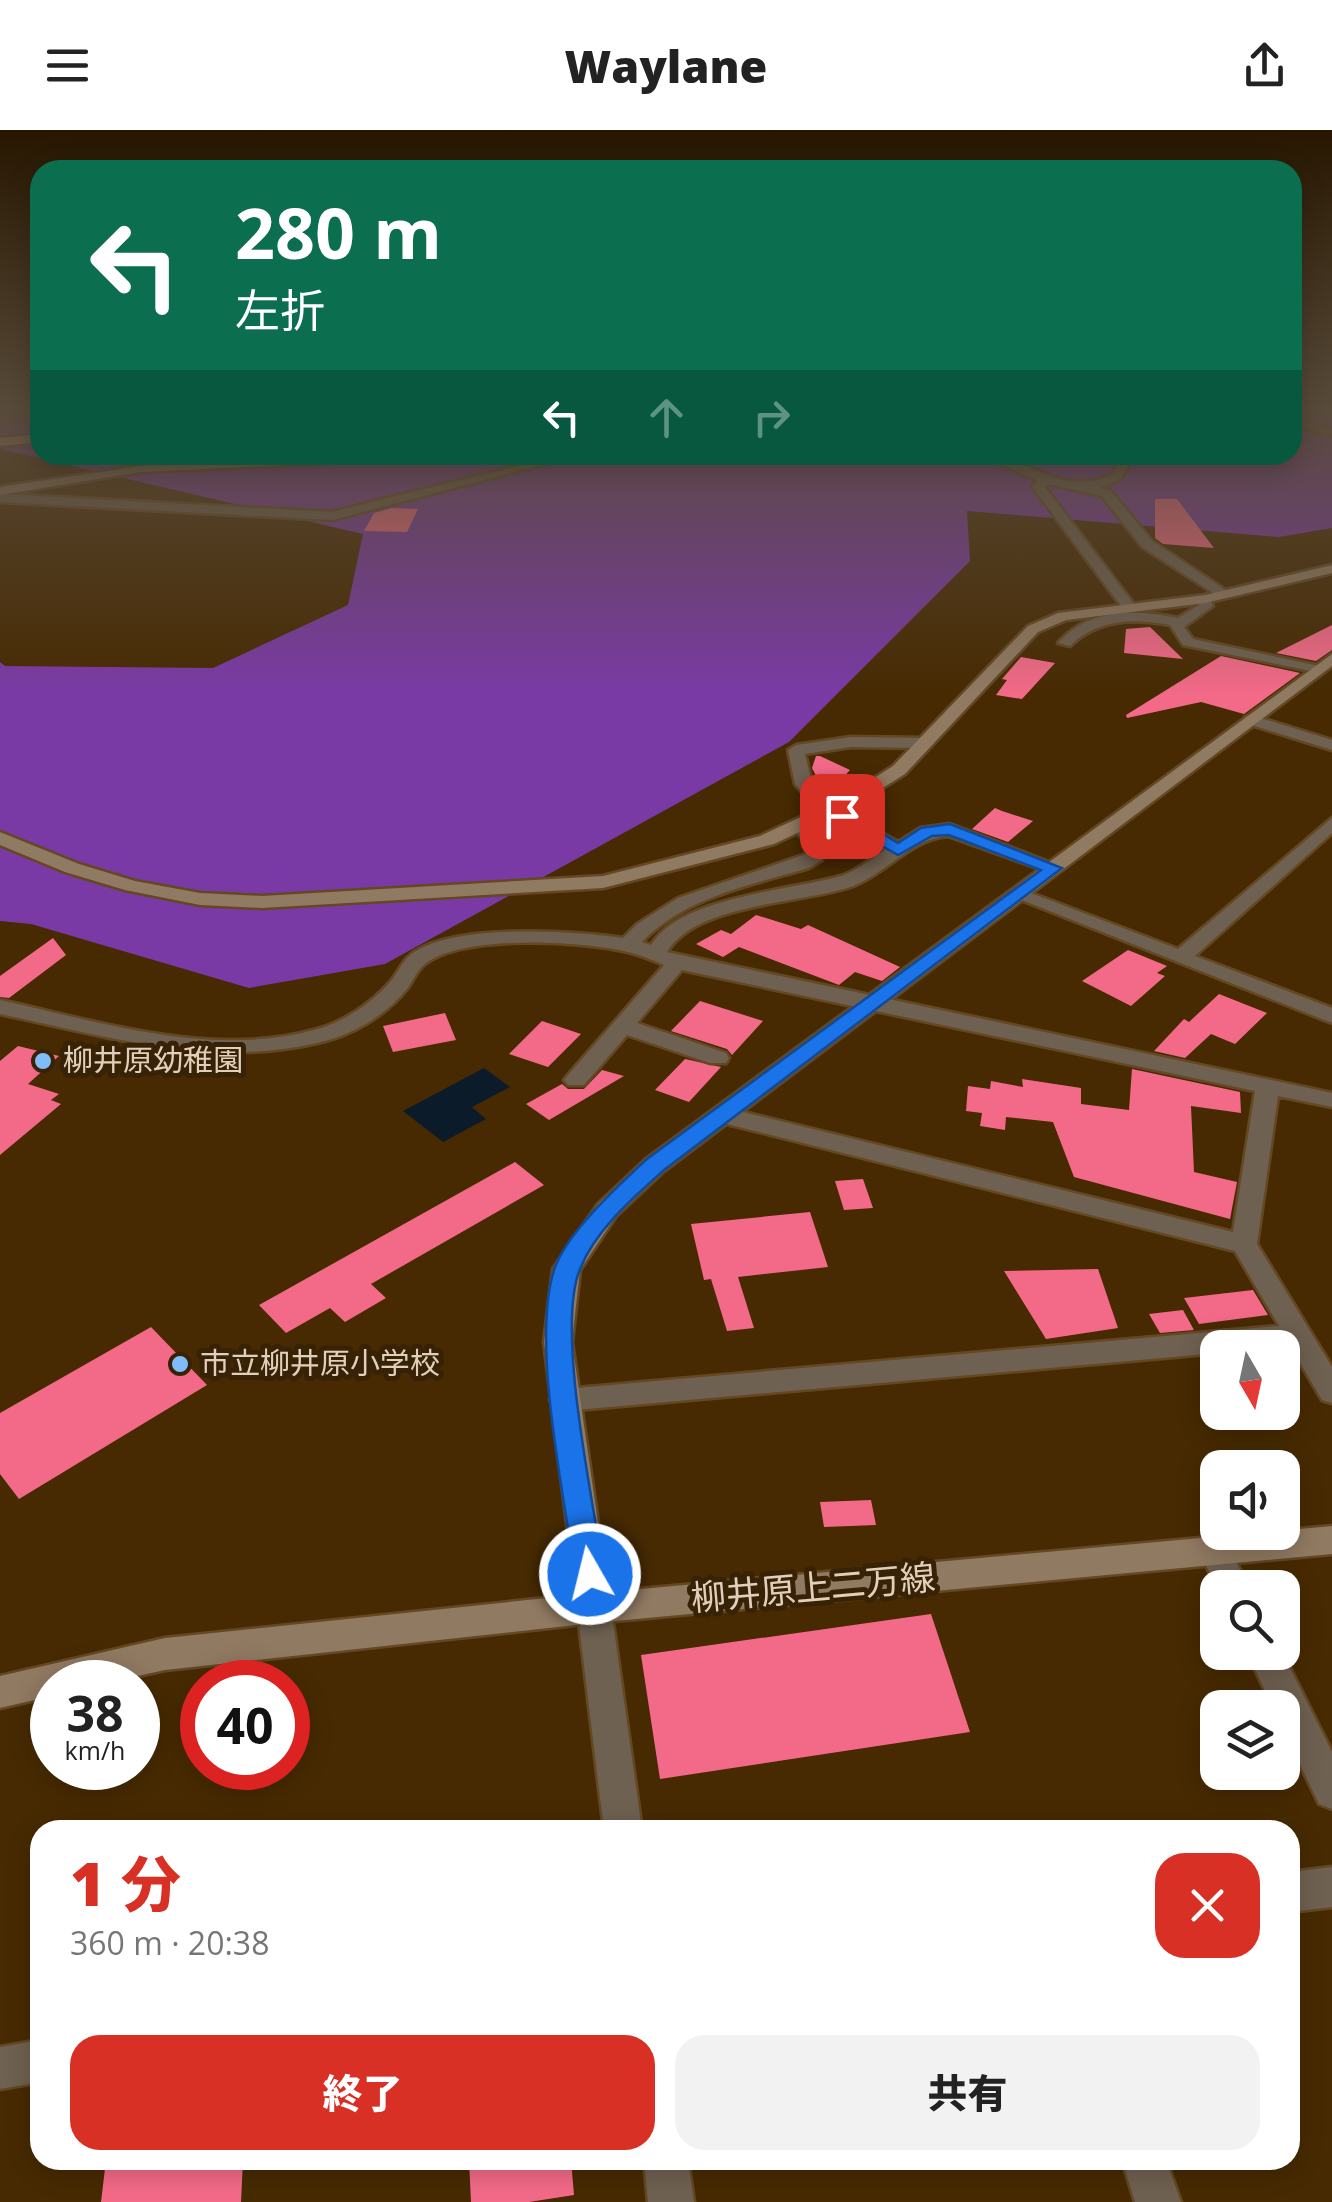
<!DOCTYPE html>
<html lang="ja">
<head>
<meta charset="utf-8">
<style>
  :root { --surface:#fff; --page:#f2f2f2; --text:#222; --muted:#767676; --accent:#d93025 }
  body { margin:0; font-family:"Open Sans","Noto Sans JP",sans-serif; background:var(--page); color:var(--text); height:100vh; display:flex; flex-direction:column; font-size:38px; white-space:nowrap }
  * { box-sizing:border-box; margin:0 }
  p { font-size:32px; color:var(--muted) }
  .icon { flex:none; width:55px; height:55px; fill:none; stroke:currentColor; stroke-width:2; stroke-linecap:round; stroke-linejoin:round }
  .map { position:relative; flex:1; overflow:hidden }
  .sheet { position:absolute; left:30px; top:1690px; width:1270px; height:350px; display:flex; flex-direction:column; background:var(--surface); border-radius:30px; box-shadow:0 5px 25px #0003 }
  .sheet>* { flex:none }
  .guide { position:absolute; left:30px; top:30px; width:1272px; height:305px; border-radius:30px; box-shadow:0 5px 25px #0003; background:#0b6e4f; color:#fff; overflow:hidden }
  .needle { width:65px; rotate:171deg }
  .controls { position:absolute; left:1200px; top:1200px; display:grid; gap:20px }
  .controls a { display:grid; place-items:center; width:100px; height:100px; border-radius:20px; background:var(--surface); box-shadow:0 5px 25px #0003; font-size:50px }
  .speed { position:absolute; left:30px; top:1530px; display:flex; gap:20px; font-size:50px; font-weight:700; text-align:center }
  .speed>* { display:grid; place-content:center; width:130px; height:130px; border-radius:50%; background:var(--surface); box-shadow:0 5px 25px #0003; line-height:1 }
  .speed small { font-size:25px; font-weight:400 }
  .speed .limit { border:15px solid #d22; background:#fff; color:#111 }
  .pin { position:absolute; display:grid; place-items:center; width:85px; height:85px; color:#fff; margin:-42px; border-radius:20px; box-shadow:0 5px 15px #0006 }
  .me { position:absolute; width:110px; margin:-55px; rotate:352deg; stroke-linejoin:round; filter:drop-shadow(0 0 8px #0008) }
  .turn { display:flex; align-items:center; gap:35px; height:210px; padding:0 40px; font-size:45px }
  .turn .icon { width:130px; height:130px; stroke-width:2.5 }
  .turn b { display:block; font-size:70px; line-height:85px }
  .lanes { display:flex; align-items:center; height:95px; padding:0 40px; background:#0003; justify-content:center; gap:50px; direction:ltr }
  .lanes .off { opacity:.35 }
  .round { display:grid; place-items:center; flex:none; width:105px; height:105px; border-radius:30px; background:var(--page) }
  .head { display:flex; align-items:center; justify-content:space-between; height:170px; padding:0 40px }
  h1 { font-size:60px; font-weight:800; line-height:75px; color:var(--accent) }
  .primary-button { display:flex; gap:20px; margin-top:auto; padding:20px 40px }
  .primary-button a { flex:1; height:115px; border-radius:30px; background:var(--accent); color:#fff; font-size:40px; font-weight:800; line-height:115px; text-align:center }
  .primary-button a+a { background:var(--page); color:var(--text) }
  header { display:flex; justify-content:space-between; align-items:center; height:130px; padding:0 40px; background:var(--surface); font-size:45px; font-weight:800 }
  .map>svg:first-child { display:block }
  .forest { fill:#7a3aa6 }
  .water { fill:#0c1b29 }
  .building { fill:#f36a88 }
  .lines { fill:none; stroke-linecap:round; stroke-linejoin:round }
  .street-casing { stroke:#634823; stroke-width:5 }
  .secondary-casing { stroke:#634823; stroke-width:5 }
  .highway-casing { stroke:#634823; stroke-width:5 }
  .street { fill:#6f6151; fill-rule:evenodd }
  .secondary { fill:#917a62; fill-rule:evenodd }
  .highway { fill:#c3a079; fill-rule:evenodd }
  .route { fill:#1a73e8; stroke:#114b97; stroke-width:2.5 }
  .poi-dot { fill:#7fbdfa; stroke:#382205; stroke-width:4 }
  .labels { text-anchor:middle; stroke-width:10; stroke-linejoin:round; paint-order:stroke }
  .poi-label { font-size:30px; fill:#e1cfbb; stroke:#382205; text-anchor:start }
  .near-street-label { font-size:35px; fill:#e1cfbb; stroke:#382205 }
</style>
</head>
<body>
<header><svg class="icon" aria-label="menu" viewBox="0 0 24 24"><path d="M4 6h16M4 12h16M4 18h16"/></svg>Waylane<svg class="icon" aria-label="share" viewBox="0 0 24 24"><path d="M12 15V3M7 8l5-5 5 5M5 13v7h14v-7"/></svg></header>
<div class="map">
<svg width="1332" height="2072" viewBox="0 0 1332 2072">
  <rect width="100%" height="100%" fill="#472a02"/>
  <path class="forest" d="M0 276H40V325H1292L1293 276H1332V398L1279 407 967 381 970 431 789 612 385 834 249 858 31 794 0 791V532L5 536 213 538 348 475 363 404 0 319Z"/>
  <path class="water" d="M484 938 510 957 472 977 486 989 443 1012 403 981Z"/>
  <path class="building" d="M1155 369H1177L1214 418 1163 414 1155 408Z
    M392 378 418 379 407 402 364 401 374 383Z
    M1332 495V520L1316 531 1276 523Z
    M1150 497 1183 529 1124 523 1126 499Z
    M1221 526 1300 543 1244 584 1201 572 1127 588 1126 585Z
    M1021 527 1055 533 1022 569 996 565 1007 550 1002 549Z
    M816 626H820L850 640 832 659 822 658 812 638Z
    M995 678 1002 681 1033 691 1008 712 972 699Z
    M756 785 801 799 808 795 900 837 882 851 855 842 839 855 739 817 723 827 696 814 721 800 731 804Z
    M53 808 66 825 9 868 0 867V846Z
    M1128 820 1167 836 1157 843 1165 846 1131 876 1082 851Z
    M1219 864 1267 883 1235 914 1211 904 1185 928 1154 921 1184 889 1189 892Z
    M700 871 763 891 732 925 727 919 671 901Z
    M445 883 456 910 393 922 383 896Z
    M542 891 581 904 548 937 509 924Z
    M18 916 59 926 28 954 59 964 51 970 61 974 0 1025V931Z
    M685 929 721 937 689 972 655 960Z
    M1132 939 1240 962 1241 983 1191 976 1194 1042 1237 1052 1230 1089 1074 1047 1053 992 1006 987 1005 1000 980 996 982 983 966 981 968 956 990 959 991 951 1023 957 1022 949 1081 958V974L1129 980Z
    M602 940 624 946 549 990 526 974 562 954 568 959H584Z
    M515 1032 544 1055 371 1154 386 1168 345 1192 330 1178 286 1203 259 1175Z
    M863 1049 873 1078 844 1080 835 1051Z
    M810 1082 828 1137 738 1147 754 1198 727 1201 711 1149 704 1150 691 1094Z
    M1098 1139 1118 1198 1046 1209 1004 1141Z
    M1253 1160 1268 1185 1199 1194 1184 1168Z
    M1183 1180 1194 1200 1160 1203 1149 1184Z
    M151 1197 207 1255 19 1369 0 1344V1283Z
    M871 1370 876 1395 824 1397 820 1372Z
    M931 1484 970 1602 660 1649 641 1525Z
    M106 2030H243L241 2072H101Z
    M469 2030H571L574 2065 529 2072H471Z"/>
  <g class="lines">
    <g class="street-casing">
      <path id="street" d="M1292 290 1332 299V305L1292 296Z
        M561 325H580L332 390 0 372V364L332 382Z
        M980 325C1033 325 1054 368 1112 345L1122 325H1134L1121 349 1100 358 1110 360 1152 411 1233 465 1221 468 1142 417 1102 366 1049 354 1045 357 1136 477 1124 480 1032 356 1038 351Z
        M1205 465 1210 466 1213 476 1184 497 1193 509 1329 538 1321 543 1183 515 1170 495C1133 488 1098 489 1070 516L1058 513C1088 478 1136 479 1178 488L1199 475 1198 469Z
        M1251 585 1332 610V620L1245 593V587Z
        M851 607 925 608 933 613 925 618 851 617 805 624 812 653 831 674 828 678H816L795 654 788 620 796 615Z
        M842 681 898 712 920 698 950 694 1064 738 1054 744 948 706C911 709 887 743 853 756 804 774 697 772 667 822L1332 963V977L1278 966 1257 1114 1332 1237V1273L1322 1270 1290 1216 1218 1218V1223L565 1281 555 1278 550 1270 555 1262 565 1259 1279 1196 1235 1121 723 993 711 985 723 977 1233 1102 1255 961 682 840 637 893 726 923 729 928 726 933H710L627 905 584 955H568L564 950 568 945 664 835C652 830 641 825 628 822 583 811 463 804 425 834 417 840 413 851 407 859 385 886 351 906 317 913 209 938 105 906 0 884V870C101 892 211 928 314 900 342 893 371 874 390 852 397 844 401 834 408 827 446 792 574 801 623 808L637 794 678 768 806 724V712L791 697 793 693H807L822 707V730L809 738C751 755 685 767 642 812L651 815C680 767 786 761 837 747 854 743 870 729 885 720L836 690V682Z
        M1332 688V703L1195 826 1332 878V893L1009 765 1012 761H1026L1178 819Z
        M1215 1407 1226 1411 1249 1458 1218 1460 1199 1421 1204 1411Z
        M594 1463 606 1468 611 1478 642 1700H604L577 1478 582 1468Z
        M1247 1522H1282L1332 1622V1679L1319 1674 1282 1597V1578H1273Z
        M1332 1737V1777L1290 1782V1742Z
        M40 1910V1952L0 1959V1917Z
        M644 2030H688L694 2072H648Z
        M1122 2030H1166L1181 2072H1135Z"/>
    </g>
    <g class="secondary-casing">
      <path id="secondary" d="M364 325H441L435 328 140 342 0 365V357L140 336Z
        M1332 435V443L1205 473 1066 490 1038 502 905 644 856 675 774 714 603 758 262 778 200 775 125 760 65 742 0 715V702L79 734 135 751 200 763 262 766 603 746 760 706 844 667 893 636 1028 496 1058 483 1205 465Z
        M1332 524V536L664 1041 616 1086 580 1140 572 1212 608 1462 1332 1396V1424L594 1493 165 1540 110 1552H52V1566L0 1578V1546L165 1508 576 1465 544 1212 553 1139 598 1074 646 1029Z"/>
    </g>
    <g class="highway-casing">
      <path id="highway" d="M40 304V312L0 316V308Z"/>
    </g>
    <use href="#street" class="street"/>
    <use href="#secondary" class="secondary"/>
    <use href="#highway" class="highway"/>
  </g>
  <linearGradient id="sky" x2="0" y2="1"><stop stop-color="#271701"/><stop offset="0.49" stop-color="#584a39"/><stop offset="1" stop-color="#584a39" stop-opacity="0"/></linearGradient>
  <rect width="1332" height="566" fill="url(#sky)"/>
  <path class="route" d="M836 683H848L898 713 921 698 950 694 1062 738 664 1040C633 1068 596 1099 580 1139 555 1199 594 1374 604 1444L600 1453 590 1456 579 1453 575 1444C564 1364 531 1213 554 1140 566 1103 619 1055 647 1029L1041 740 949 705 932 706 898 725 836 690Z"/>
  <g class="poi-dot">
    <circle cx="43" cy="931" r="10"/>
    <circle cx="180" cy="1234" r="10"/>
  </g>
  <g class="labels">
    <g class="poi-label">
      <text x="63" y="941">柳井原幼稚園</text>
      <text x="200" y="1244">市立柳井原小学校</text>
    </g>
    <g class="near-street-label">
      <text transform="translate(813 1458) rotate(-5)" y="12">柳井原上二万線</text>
    </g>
  </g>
</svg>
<div class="controls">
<a><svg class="needle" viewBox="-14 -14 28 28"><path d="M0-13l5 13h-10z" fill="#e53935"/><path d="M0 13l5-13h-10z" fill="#767676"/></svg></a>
<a><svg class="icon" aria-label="sound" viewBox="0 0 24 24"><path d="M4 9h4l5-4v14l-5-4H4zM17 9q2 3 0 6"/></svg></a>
<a><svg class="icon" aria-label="search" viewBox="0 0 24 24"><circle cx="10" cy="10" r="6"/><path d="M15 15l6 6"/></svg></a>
<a><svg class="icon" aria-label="layers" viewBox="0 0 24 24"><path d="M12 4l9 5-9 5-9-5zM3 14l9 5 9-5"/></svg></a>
</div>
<div class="speed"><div>38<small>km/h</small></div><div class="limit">40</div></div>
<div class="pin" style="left:842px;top:686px;background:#d93025"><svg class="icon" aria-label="arrive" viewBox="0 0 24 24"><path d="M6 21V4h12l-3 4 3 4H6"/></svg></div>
<svg class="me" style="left:590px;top:1444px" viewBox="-20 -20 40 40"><circle r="17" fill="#1a73e8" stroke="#fff" stroke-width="3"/><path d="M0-11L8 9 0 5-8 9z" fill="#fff"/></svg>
<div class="guide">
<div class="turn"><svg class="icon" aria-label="left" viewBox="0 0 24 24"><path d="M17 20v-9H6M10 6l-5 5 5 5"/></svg><div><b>280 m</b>左折</div></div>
<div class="lanes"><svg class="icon" aria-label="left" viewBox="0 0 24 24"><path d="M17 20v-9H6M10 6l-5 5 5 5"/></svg><svg class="icon off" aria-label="ahead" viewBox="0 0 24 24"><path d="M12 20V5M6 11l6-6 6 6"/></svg><svg class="icon off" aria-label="right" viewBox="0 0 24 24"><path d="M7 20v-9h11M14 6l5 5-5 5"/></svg></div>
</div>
<section class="sheet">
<div class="head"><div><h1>1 分</h1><p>360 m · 20:38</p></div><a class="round" style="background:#d93025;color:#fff"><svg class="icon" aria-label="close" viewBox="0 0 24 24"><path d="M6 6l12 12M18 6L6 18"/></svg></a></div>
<div class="primary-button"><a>終了</a><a>共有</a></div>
</section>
</div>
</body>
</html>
